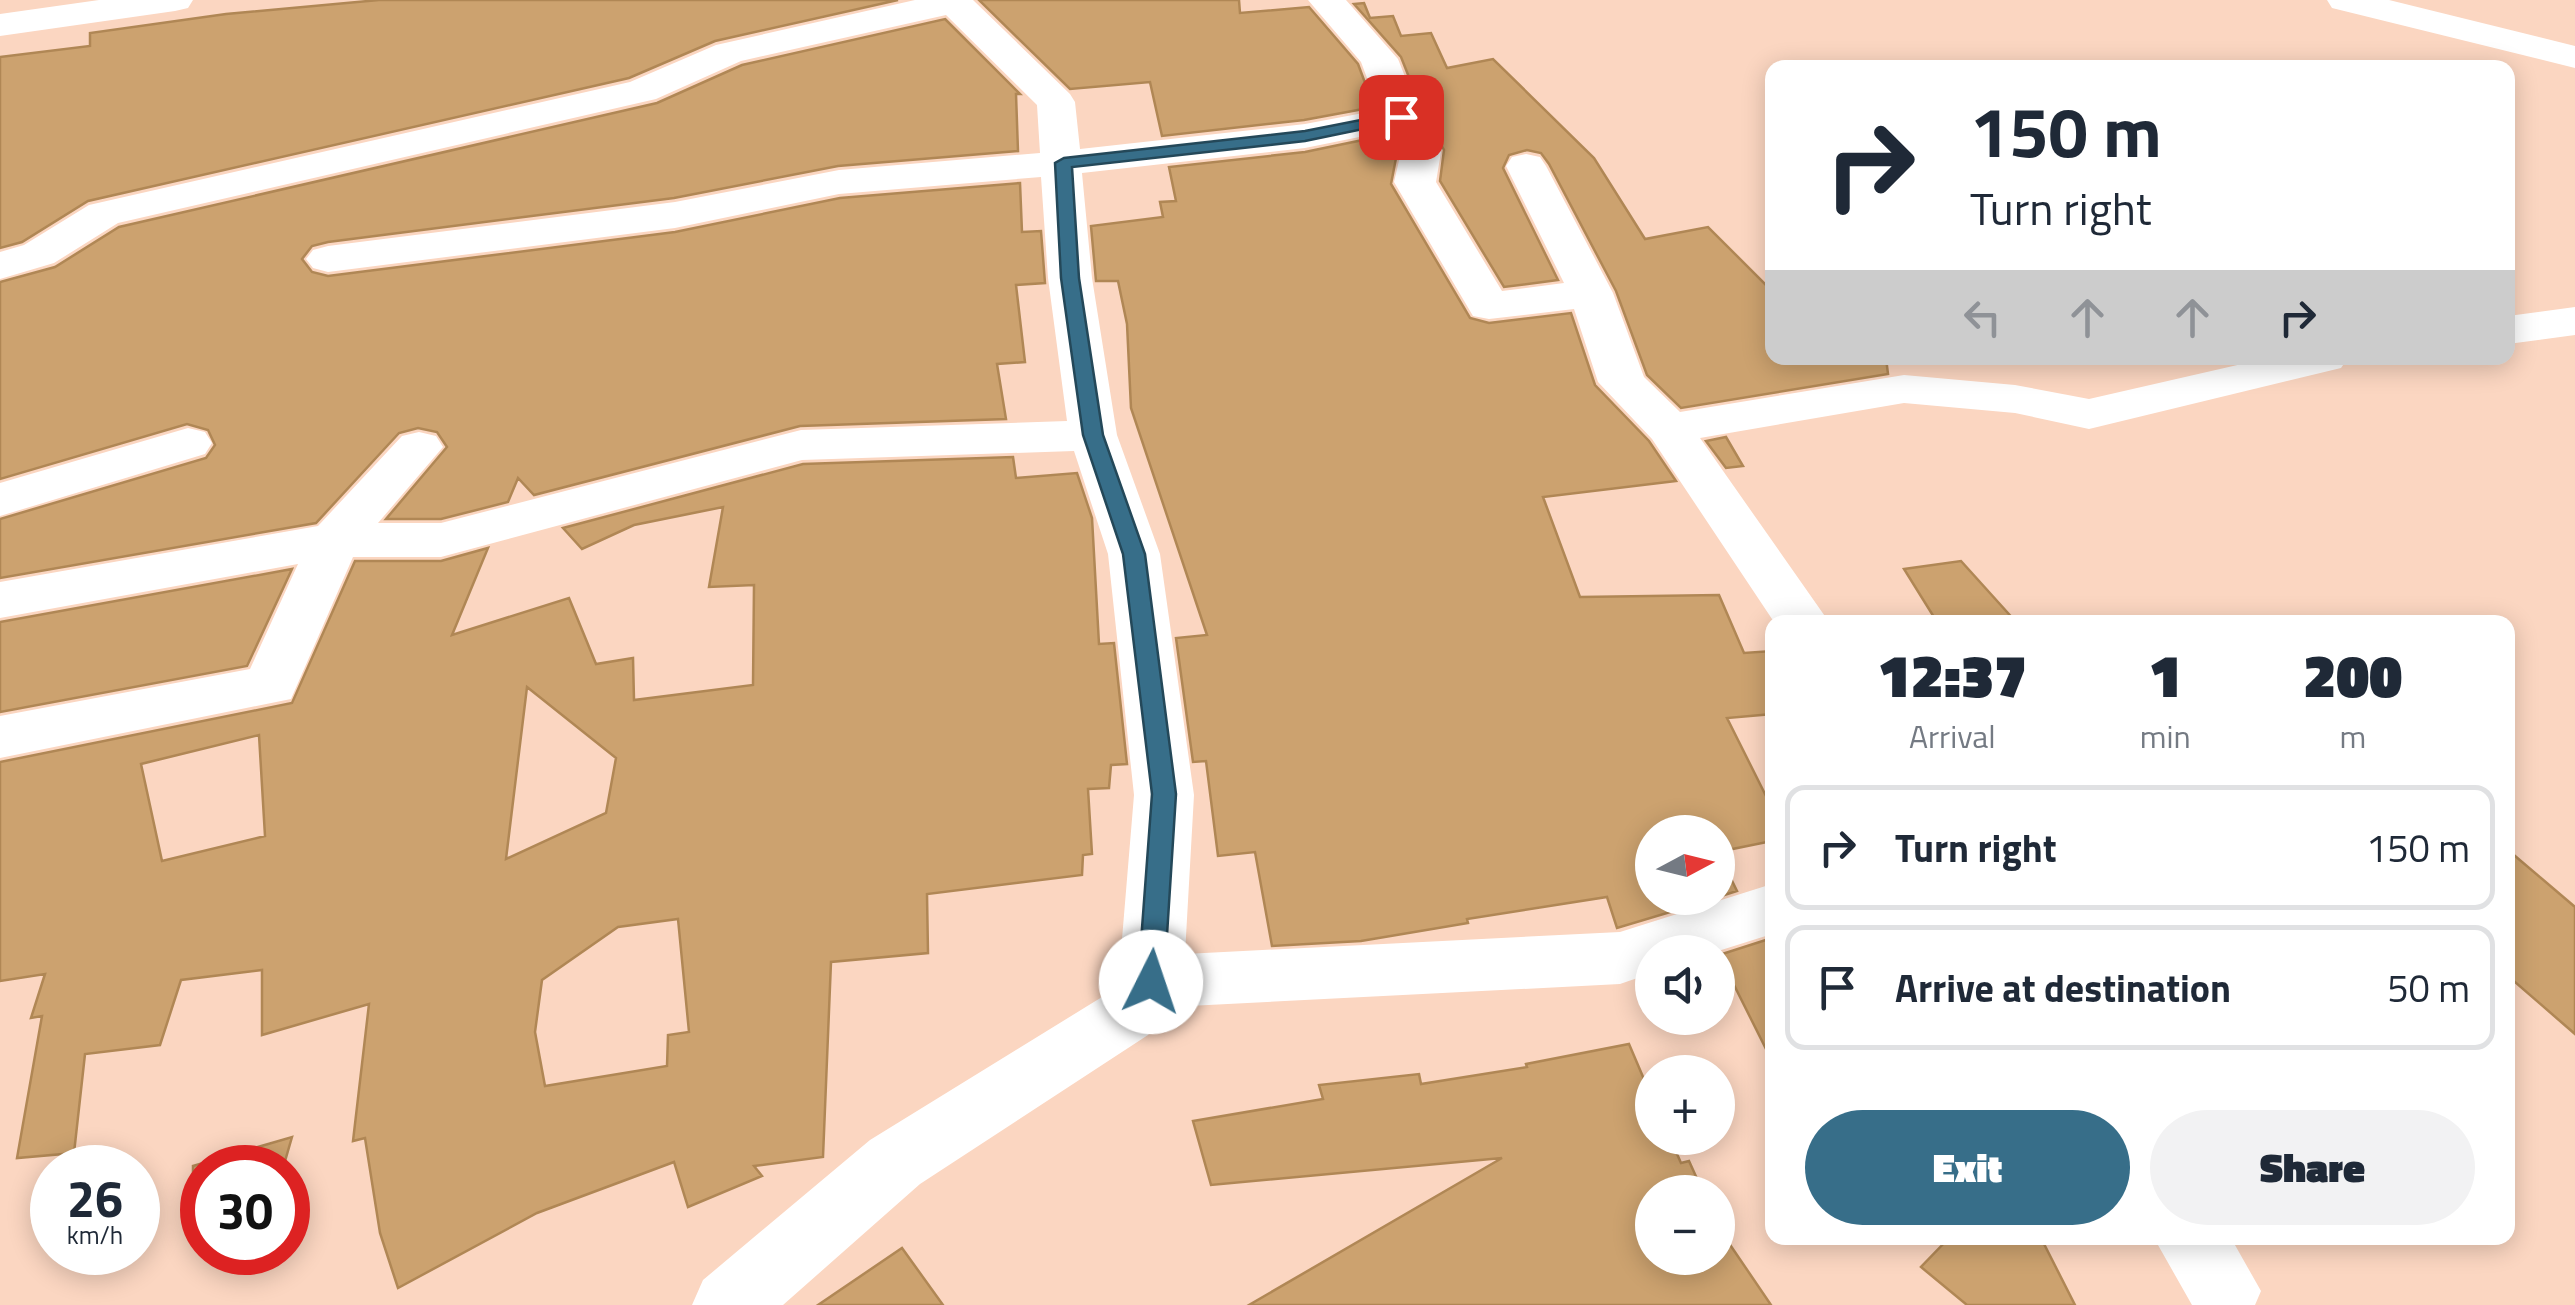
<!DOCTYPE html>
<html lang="en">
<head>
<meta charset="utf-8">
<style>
  :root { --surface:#fff; --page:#f2f2f3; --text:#1f2937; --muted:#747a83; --line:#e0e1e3; --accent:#376e89 }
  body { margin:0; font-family:"Titillium Web",sans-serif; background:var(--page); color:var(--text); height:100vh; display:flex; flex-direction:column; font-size:38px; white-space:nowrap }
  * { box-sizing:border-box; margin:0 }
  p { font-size:32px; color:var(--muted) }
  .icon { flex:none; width:55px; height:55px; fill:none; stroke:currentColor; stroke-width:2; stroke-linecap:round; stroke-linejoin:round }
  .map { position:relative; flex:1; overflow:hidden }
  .side { position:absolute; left:1765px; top:615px; width:750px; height:630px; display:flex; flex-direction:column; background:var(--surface); border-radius:20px; box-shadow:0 5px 25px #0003 }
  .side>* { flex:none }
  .hud { position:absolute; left:1765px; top:60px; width:750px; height:305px; border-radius:20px; box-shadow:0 5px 25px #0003; background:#fff; color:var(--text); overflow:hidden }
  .needle { width:65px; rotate:83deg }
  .buttons { position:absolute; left:1635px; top:815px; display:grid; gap:20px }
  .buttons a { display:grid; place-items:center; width:100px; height:100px; border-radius:50%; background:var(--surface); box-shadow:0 5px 25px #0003; font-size:50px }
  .speed { position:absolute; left:30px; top:1145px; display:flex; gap:20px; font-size:50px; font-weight:700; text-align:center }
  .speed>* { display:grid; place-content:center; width:130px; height:130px; border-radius:50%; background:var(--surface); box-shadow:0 5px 25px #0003; line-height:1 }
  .speed small { font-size:25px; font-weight:400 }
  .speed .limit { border:15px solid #d22; background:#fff; color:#111 }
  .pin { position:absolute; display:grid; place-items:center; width:85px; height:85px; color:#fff; margin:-42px; border-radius:20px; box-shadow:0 5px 15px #0006 }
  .me { position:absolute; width:110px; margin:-55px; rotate:4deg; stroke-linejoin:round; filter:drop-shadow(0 0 8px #0008) }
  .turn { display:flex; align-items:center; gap:35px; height:210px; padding:0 40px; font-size:45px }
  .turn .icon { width:130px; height:130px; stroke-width:2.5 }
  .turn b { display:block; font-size:70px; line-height:85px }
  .lanes { display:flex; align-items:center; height:95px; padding:0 40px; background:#0003; justify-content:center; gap:50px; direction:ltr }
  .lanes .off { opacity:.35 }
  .eta { display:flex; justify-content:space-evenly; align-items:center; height:170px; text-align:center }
  .eta b { font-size:60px; font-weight:800; line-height:70px }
  .action { display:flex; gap:20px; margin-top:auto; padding:20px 40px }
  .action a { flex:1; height:115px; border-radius:60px; background:var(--accent); color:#fff; font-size:40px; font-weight:800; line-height:115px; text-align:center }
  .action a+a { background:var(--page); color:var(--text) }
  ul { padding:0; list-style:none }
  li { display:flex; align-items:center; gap:30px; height:125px; margin:0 20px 15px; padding:0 20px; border:5px solid var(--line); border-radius:20px }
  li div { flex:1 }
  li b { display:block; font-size:38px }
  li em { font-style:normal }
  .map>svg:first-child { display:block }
  .building { fill:#cca26f; stroke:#b08755; stroke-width:2.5; fill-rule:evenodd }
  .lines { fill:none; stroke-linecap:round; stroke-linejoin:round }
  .street { fill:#fff; fill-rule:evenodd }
  .route { fill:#376e89; stroke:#244859; stroke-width:2.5 }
</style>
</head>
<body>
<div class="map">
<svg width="2575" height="1305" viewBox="0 0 2575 1305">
  <rect width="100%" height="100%" fill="#fbd6c1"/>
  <path class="building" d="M379 0H898L715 41 629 78 88 201 22 242 0 248V57L90 46V33L226 14Z
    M979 0H1239L1240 13 1309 7 1358 64 1374 107 1304 120 1162 136 1150 82 1070 89Z
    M1364 3 1370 18 1393 16 1401 36 1431 33 1447 68 1493 59 1594 158 1645 239 1708 227 1772 291V358H1886L1888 374 1681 408 1647 375 1616 291 1549 164 1541 153 1527 150 1509 155 1503 168 1558 280 1504 287 1440 181 1444 150 1424 115 1401 57 1354 4Z
    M945 19 1020 94H1016L1018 151 838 166 674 198 328 242 312 246 302 259 312 272 328 276 675 232 840 198 1020 183 1022 232 1041 231 1045 283 1016 285 1025 362 997 364 1006 419 800 426 534 495 518 478 508 502 441 519H386L447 447 437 432 418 428 399 433 316 523 0 578V519L206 458 215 445 208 430 187 424 0 479V282L55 267 119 227 657 103 742 65Z
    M1387 135 1397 153 1391 184 1470 318 1489 323 1571 313 1595 385 1649 441 1676 481 1543 497 1580 597 1719 595 1744 653 1772 651V714L1727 718 1772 808V841L1718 852 1737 891 1718 897V832H1652V898H1717L1617 928 1607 897 1467 919 1468 923 1361 941 1272 946 1255 852 1218 856 1206 761 1193 762 1176 638 1207 635 1131 408 1127 324 1118 281H1096L1091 226 1163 217 1160 202 1176 201 1169 167 1305 152Z
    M1726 437 1743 466 1726 468 1706 441Z
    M1013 457 1016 478 1077 473 1092 518 1099 644 1114 643 1127 764 1111 765 1109 788 1088 789 1092 854 1083 855 1082 875 927 894 928 953 831 962 823 1157 754 1166 762 1176 688 1207 674 1162 537 1213 398 1288 380 1233 365 1138 353 1141 369 1004 262 1035V970L181 980 160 1045 85 1054 74 1153 17 1158 42 1016 31 1018 45 974 0 981V762L292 703 355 561H441L488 548 452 635 569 598 596 664 633 658 634 700 753 685 754 585 709 587 723 507 634 525 582 549 563 528 803 464ZM527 687 616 758 606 813 506 859ZM259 735 265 836 162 861 141 764ZM678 919 689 1032 668 1035 667 1066 545 1086 535 1032 542 980 618 927Z
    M1961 561 2016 622H1937L1904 569Z
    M292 569 247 666 0 712V622Z
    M2508 850 2575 907V1034L2508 976Z
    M1772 938V1061L1719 955Z
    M1629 1044 1652 1098V1138H1670L1681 1163 1689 1161 1703 1192H1652V1258H1718V1227L1771 1305H1249L1502 1158 1211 1185 1193 1121 1323 1099 1319 1085 1419 1074 1421 1084 1527 1067 1526 1064Z
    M292 1137 283 1168H202V1228L193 1231V1166Z
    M1949 1238H2041L2075 1305H1967L1921 1267Z
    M902 1248 943 1305H818Z"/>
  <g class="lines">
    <path class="street" d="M99 0H193L188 8 175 11 0 36V14Z
      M915 0H973L1070 94 1075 102 1080 149 1305 124 1379 110 1361 62 1308 0H1346L1398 59 1421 117 1441 152 1436 182 1502 291 1564 283 1506 166 1512 157 1526 154 1540 157 1546 166 1613 293 1644 377 1680 412 1904 375 2015 385 2089 399 2268 358H2348L2341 368 2089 429 2015 413 1904 403 1700 438 1829 622H1774L1652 439 1598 382 1574 309 1489 319 1473 316 1394 182 1401 152 1389 131 1305 148 1082 173 1092 278 1117 435 1160 554 1194 795 1185 954 1620 932 1772 884V934L1715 952H1652V973L1620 984 1169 1007 1148 1035 920 1184 783 1305H692L703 1280 870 1140 1102 997 1119 975 1134 795 1108 554 1074 451 802 460 441 557H353L291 699 0 758V716L250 669 298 564 0 618V582L318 526 402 436 419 432 436 436 443 447 378 523H441L801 430 1067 421 1048 278 1041 177 839 194 675 228 328 272 313 268 306 259 313 250 328 246 675 202 839 170 1040 153 1037 105 946 15 741 61 656 99 118 223 54 263 0 279V252L24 245 89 205 630 82 716 45Z
      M2327 0H2389L2575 46V68L2332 8Z
      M2575 307V335L2508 344V316Z
      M188 428 205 432 212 443 205 454 0 516V483Z
      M2154 1238H2231L2261 1291 2255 1305H2192Z"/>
  </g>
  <path class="route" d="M1401 112 1409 117 1407 120 1305 141 1072 167 1079 278 1103 435 1145 554 1176 794 1164 982 1160 989 1151 992 1142 989 1138 982 1152 794 1123 554 1083 435 1061 278 1055 163 1064 158 1305 131Z"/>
</svg>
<div class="buttons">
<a><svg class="needle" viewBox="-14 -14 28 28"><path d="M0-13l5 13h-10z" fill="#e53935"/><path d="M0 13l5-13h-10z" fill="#747a83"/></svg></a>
<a><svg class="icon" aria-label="sound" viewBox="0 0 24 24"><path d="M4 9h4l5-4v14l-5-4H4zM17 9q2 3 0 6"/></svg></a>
<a>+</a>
<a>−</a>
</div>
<div class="speed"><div>26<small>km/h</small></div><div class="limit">30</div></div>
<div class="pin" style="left:1401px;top:117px;background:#d93025"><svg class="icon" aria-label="arrive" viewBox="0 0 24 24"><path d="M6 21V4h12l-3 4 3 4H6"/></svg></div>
<svg class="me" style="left:1151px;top:982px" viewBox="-20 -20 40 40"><circle r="19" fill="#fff"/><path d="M0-13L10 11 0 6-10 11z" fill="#376e89"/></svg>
<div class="hud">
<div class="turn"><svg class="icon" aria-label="right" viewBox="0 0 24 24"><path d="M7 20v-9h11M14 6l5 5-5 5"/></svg><div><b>150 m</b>Turn right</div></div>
<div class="lanes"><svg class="icon off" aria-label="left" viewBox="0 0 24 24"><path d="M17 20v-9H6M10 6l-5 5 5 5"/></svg><svg class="icon off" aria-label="ahead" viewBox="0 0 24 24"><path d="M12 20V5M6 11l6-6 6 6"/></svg><svg class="icon off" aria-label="ahead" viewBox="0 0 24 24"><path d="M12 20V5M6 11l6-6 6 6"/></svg><svg class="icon" aria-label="right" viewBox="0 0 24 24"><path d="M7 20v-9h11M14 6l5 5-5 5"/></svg></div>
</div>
<section class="side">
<div class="eta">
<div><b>12:37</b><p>Arrival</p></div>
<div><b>1</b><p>min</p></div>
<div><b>200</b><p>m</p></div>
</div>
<ul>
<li><svg class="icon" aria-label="right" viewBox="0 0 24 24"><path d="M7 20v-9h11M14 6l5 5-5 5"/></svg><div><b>Turn right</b></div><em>150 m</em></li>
<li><svg class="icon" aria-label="arrive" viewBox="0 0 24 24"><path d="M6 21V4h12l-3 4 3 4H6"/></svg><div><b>Arrive at destination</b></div><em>50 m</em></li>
</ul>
<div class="action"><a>Exit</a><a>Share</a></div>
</section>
</div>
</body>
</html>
